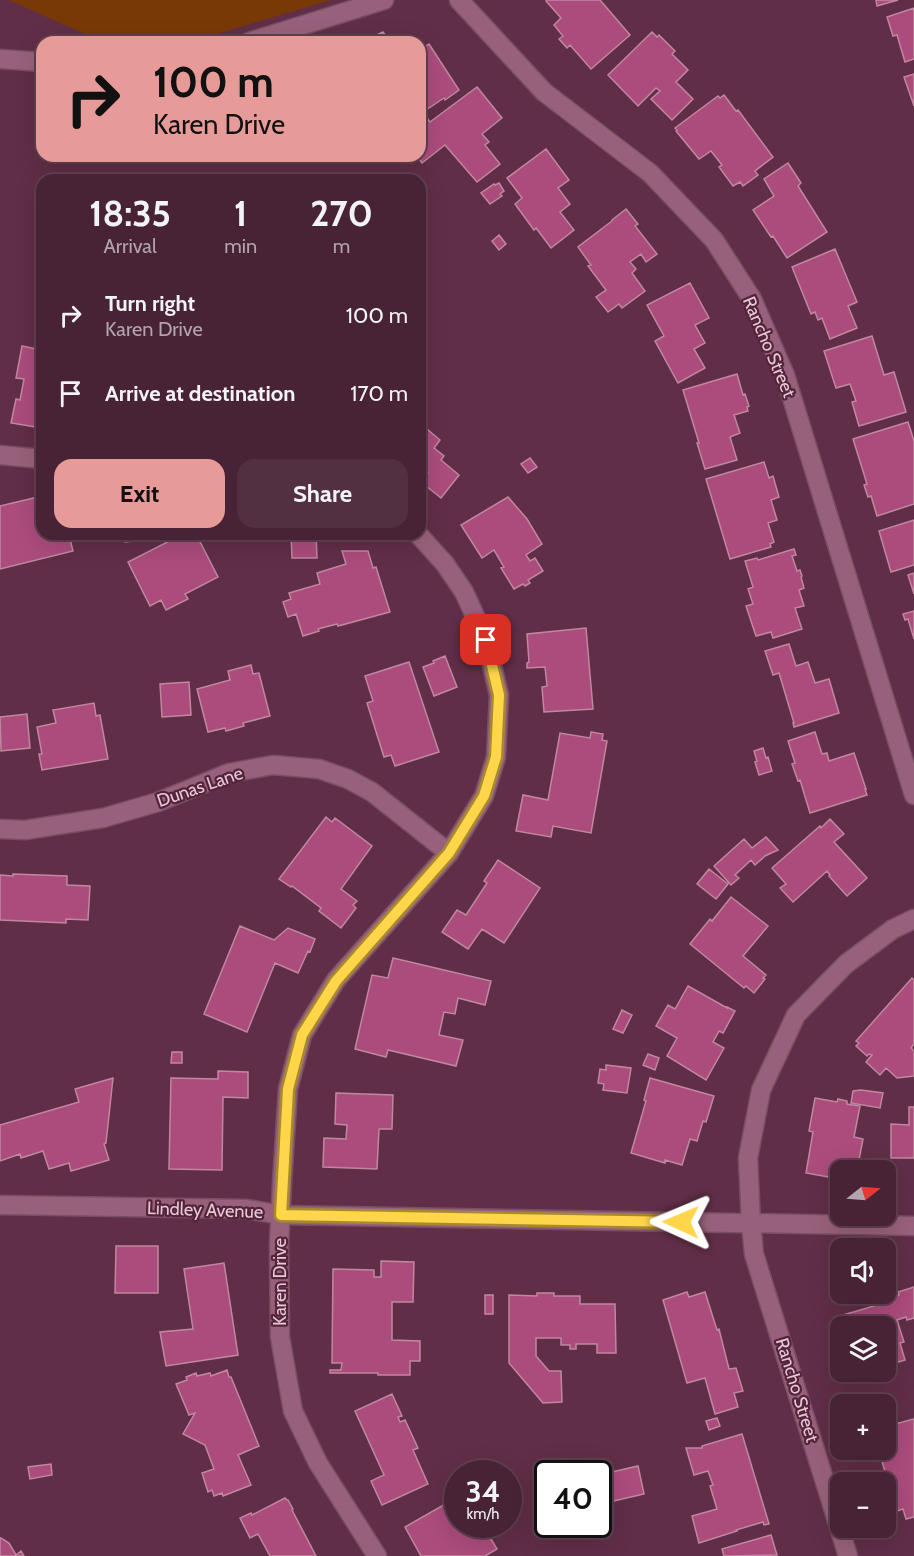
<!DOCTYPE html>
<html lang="en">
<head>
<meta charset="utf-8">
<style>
  :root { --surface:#482235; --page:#522f41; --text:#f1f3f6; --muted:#b1a4ad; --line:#603f50; --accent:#e69b98 }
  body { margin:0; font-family:Cabin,sans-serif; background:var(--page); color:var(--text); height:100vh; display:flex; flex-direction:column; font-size:22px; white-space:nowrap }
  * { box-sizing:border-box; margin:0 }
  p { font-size:20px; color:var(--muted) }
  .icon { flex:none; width:33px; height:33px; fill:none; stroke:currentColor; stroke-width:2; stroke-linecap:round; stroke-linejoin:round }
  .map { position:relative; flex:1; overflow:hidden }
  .side { position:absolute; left:36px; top:174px; width:390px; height:366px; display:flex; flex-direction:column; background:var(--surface); border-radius:18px; box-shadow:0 6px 24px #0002,0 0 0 2px var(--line) }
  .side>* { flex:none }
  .hud { position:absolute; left:36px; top:36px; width:390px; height:126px; border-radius:18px; box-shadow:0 6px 24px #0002,0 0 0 2px var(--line); background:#e69b98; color:#111; overflow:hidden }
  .needle { width:39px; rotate:73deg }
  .buttons { position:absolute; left:830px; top:1160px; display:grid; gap:12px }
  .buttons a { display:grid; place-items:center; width:66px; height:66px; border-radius:12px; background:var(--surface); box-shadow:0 6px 24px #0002,0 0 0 2px var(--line); font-size:30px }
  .speed { position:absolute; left:444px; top:1460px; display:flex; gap:12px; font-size:30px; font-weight:700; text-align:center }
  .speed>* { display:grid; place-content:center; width:78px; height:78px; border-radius:50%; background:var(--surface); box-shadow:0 6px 24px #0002,0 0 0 2px var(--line); line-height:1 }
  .speed small { font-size:15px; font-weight:400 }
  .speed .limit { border:3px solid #111; border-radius:9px; background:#fff; color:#111 }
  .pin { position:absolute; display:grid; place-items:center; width:51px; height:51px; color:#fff; margin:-26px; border-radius:12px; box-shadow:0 3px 9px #0006 }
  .me { position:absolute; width:66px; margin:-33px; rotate:271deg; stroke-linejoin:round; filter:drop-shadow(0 0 4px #0008) }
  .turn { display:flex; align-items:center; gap:21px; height:126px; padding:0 18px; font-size:27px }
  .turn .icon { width:78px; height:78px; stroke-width:2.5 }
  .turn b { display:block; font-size:42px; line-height:51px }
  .eta { display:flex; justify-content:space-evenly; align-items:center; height:102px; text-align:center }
  .eta b { font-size:36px; font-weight:700; line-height:42px }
  .cta { display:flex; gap:12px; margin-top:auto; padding:12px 18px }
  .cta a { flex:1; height:69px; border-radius:18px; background:var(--accent); color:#111; font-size:24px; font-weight:700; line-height:69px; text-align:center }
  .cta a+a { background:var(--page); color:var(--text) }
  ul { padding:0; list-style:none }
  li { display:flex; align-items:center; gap:18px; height:78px; padding:0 18px }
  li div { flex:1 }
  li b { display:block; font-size:22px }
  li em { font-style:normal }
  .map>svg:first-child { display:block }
  .green { fill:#793906 }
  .building { fill:#ab4c7c; stroke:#c187a1; stroke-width:1.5 }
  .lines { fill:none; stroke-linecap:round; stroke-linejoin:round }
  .street-casing { stroke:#774e63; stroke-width:21 }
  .secondary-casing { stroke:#774e63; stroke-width:21 }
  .street { stroke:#98617b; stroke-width:18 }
  .secondary { stroke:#98617b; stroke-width:18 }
  .route-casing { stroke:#a68a30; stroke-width:15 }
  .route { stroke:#ffd54a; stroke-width:10 }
  .labels { text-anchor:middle; stroke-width:4.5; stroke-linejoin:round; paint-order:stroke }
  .street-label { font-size:18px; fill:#e7c8d5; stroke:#54243c }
</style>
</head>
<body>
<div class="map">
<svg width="914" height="1556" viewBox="0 0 914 1556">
  <rect width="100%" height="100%" fill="#602e47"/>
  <path class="green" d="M9 0H331L190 42H103Z"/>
  <path class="building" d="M547 0H600L630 35 591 69 570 45 567 48 559 39 563 36 554 25 561 18 546 1Z
    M876 0H898L877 6Z
    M914 8V59L905 62 897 35 893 36 887 17Z
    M383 32 390 42H362Z
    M652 32 657 37 659 35 675 51 672 54 688 70 676 82 693 99 672 120 651 99 660 91 656 88 638 106 608 75Z
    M429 44 459 90 445 100 444 98 420 114V50Z
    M914 74V106L904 77Z
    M477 87 502 118 482 134 489 142 485 145 500 164 477 182 445 145 422 163 417 156H420V123L427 118 430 122Z
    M724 95 736 111 738 110 773 157 755 171 758 175 743 186 740 182 733 186 719 167 722 165 711 151 699 159 676 131 677 130 675 128 718 96 720 98Z
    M546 149 569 180 558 188 570 204 560 212 574 230 551 248 536 228 534 230 515 204 522 198 507 178Z
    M788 163 801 183 798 186 827 232 787 258 773 236 771 237 753 210 774 196 764 179Z
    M499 183 504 191 500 194 502 196 490 204 481 193 494 184 495 185Z
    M626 209 638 224 635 226 657 254 646 262 641 254 630 262 636 269 632 273 645 291 622 308 619 304 608 312 596 297 606 290 588 266 591 265 578 247 612 221V220Z
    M499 235 506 244 499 250 492 241Z
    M835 249 857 302 848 306 857 328 830 339 822 318 818 320 815 312 811 314 792 267Z
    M690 283 709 318 695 325 705 343 694 349 705 368 678 383 655 341 664 336 647 305Z
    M872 336 884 375 894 372 906 412 859 426 852 402 856 401 850 384 836 388 824 351Z
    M22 346 42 350V428L11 423 16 399 20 400 24 379 16 378Z
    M737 374 743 395 745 394 749 406 747 407 748 411 734 415 740 433 730 437 737 460 705 469 697 443H699L683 390Z
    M908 422 914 441V504L877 516 871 496 868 497 864 485 867 484 853 439Z
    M420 423 440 440 434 448 444 456 441 460 459 475 441 498 421 482 428 473 423 469 420 474Z
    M530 458 537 467 528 473 521 464Z
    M764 462 769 478 773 476 779 497 771 500 777 520 768 523 774 542 770 544 771 547 730 559 706 479Z
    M42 496V534H72L69 535 73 551 0 569V506Z
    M508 497 527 519 542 544 526 555 530 561 535 558 543 571 528 580 530 583 525 586 523 584 514 589 501 568 504 567 494 550 482 558 461 525Z
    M914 520V565L891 572 879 531Z
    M124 534H150V539L125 542Z
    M183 534H196L218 577 185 594 188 599 166 610 161 600 150 606 128 562Z
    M291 534H316L317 558H292Z
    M794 549 796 555 792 556 797 571 800 570 802 576 801 577 804 588 799 590 804 606 795 608 802 629 773 638 771 632 756 636 746 606 753 604 748 589 753 587 745 561 757 558 758 560Z
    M342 551H368L373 568 376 567 390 612 338 626 337 624 318 629 319 631 303 636 296 614 288 617 283 602 291 599 289 593 320 584 317 573 346 564Z
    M914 573V594L908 575Z
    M914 611V639L908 619 905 620 903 614Z
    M586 628 593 709 544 712 542 687 547 686 545 667 527 668V663L529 662 527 634Z
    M789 644 796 666 808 662 815 683 829 679 839 713 794 727 793 723H794L779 673 773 675 765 651Z
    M445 656 457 687 434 696 423 667 434 663 433 661Z
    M409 662 439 752 395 766 391 755 384 757 367 703 373 701 365 676Z
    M251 665 253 674 259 673 270 716 243 723 244 726 226 731 225 728 208 732 197 689 230 680 228 671Z
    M189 682 191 715 162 717 160 684Z
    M94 703 96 716 100 715 108 759 42 770 39 754H42L37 727 56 723 53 710Z
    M27 714 30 748 1 751 0 717Z
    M591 732 603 734 602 740 607 741 591 833 553 826 551 837 516 831 523 795 548 800 560 733 590 738Z
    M815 732 822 754 827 753 829 761 854 753 866 789H865L867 795 810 813 800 780 798 781 792 764 795 763 788 741Z
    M763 748 766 758 768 757 772 771 759 775 755 762 757 761 754 751Z
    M326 817 332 822 335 818 372 846 341 889 357 901 353 905 356 908 341 928 319 911 321 908 292 886 291 887 279 879Z
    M830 819 844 834 834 842 867 878 847 896 829 876 830 875 827 871 793 902 780 888 786 884 772 868 820 826 821 828Z
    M766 837 778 850 765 856 755 865 751 860 735 875 739 878 731 885 714 866 744 839 752 848Z
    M498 860 540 888 504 943 482 929 468 949 442 932 457 910 466 915 487 883 484 881Z
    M709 869 728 884 716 899 697 884Z
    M13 874 67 876V885L90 886 88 920 66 919V923L0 920V875L13 876Z
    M731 897 768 926 743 956 766 975 763 978 765 979 754 993 746 986 744 988 690 944 710 919 712 921Z
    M240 926 274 940 288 928 315 939 310 952 308 951 298 973 275 963 247 1032 204 1014Z
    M393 958 491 981 485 1005 458 998 455 1014 444 1012 439 1035 463 1040 456 1066 388 1050 386 1057 355 1049 372 975 388 978Z
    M912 978 914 980V1044L911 1048 914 1051V1076L897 1078 886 1068 880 1075 866 1062 872 1055 869 1054 867 1056 856 1046 859 1043 856 1041Z
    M688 986 727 1008V1007L735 1011 723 1033 719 1031 713 1042 724 1048 706 1080 667 1056 677 1038 656 1026 668 1005 675 1009Z
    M622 1010 632 1015 623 1033 613 1029Z
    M172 1052H182V1063H171Z
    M648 1054 659 1058 655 1070 643 1065Z
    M606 1065 631 1068 627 1093 603 1090 604 1084 598 1083 600 1069 606 1070Z
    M218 1071 248 1072V1098L223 1097 222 1170 169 1169 171 1078 218 1079Z
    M113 1078 106 1143 104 1144 109 1160 71 1171 69 1163 49 1169 43 1151 21 1158 20 1154 0 1161V1125L79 1102 75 1089Z
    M650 1078 714 1096 706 1122 703 1121 697 1141 690 1139 682 1165 665 1160V1163L631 1153 646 1101 644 1100Z
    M861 1090 883 1093 880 1108 851 1103 853 1091Z
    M336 1093 393 1095 392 1129H379L377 1169 323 1167 324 1138 346 1139 347 1125 335 1124Z
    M815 1098 837 1102 838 1099 847 1101V1104L860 1106 854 1137 863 1139 859 1160 850 1159 848 1170H840V1179L806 1173 813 1132 809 1131Z
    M909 1107H914V1158H891V1124L909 1125Z
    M116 1246H158V1293H115Z
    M381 1261 414 1262 413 1302H392V1340L420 1341V1361H410V1375H378V1373H330V1370H341L342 1363H332L333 1269 374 1270V1277H381Z
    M224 1263 238 1355 166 1366 160 1332 193 1329 184 1269Z
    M914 1287V1318L907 1320 906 1317 897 1320 904 1342 900 1343 905 1360 895 1363 894 1359 885 1362V1326H847L843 1315 874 1306 873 1303 899 1295 898 1292Z
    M687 1292 689 1297 705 1292 717 1330 719 1329 729 1369 736 1368 743 1391 734 1393 738 1407 715 1414 705 1378 687 1383 663 1300Z
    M537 1293H554V1296H580V1304H615L616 1353H597V1344H576V1349H570V1345H561V1338H536V1356L549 1371H561L562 1402 543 1403 509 1363V1295L537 1296Z
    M485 1295H493V1314H485Z
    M227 1370 229 1377H231L259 1446 238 1455 251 1485 223 1496 222 1493 214 1496 212 1490 208 1492 202 1473 214 1469 205 1445 183 1434 195 1413 189 1415 176 1384 187 1380 186 1377 196 1373 197 1376 210 1373 211 1376Z
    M392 1394 402 1416 398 1417 400 1422 405 1420 418 1448 413 1450 428 1484 382 1505 371 1481 384 1475 355 1411Z
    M717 1418 720 1426 709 1430 706 1421Z
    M913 1419 914 1420V1517L906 1519 903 1509 897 1511 880 1455 885 1453 884 1449H885V1427Z
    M742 1434 769 1524 764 1525 763 1522 736 1530 737 1531 699 1543 692 1516 717 1509 710 1486 713 1485 708 1471 694 1475 686 1448H702V1446Z
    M51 1464 52 1475 30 1479 28 1467Z
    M638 1466 644 1494 605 1503 599 1475Z
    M285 1498 287 1500H288L293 1509 292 1510 316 1556H270L258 1534 250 1538 240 1518 251 1513 252 1515Z
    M447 1503 451 1510 458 1507V1524H482L497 1549 485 1556H421L405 1527Z
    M771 1535 777 1555 724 1556 722 1549Z
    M0 1538H1L9 1543 16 1555 21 1551 24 1556H0Z"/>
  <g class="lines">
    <g class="street-casing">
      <path id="street" d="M459 0 544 92 650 173 714 240 752 299 785 375 914 795
        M249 42 384 0
        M0 59 42 62
        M0 455 42 459
        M0 829 25 830 103 818 158 802 229 773 273 765 319 769 348 779 372 792 449 853
        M377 1556 318 1463 293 1411 280 1337 279 1245 282 1183 288 1089 302 1035 336 980 449 853 484 796 496 757 499 695 486 640 464 592 445 564 418 534
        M848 1556 754 1254 751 1224 748 1158 761 1090 796 1015 846 964 893 929 914 919"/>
    </g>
    <g class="secondary-casing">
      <path id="secondary" d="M0 1205 247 1209 281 1215 914 1226"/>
    </g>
    <use href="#street" class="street"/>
    <use href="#secondary" class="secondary"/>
  </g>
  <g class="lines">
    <g class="route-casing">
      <path id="route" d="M486 640 499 695 496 757 484 796 449 853 336 981 302 1035 288 1089 281 1215 681 1222"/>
    </g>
    <use href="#route" class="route"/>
  </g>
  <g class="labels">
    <g class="street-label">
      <text transform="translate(769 347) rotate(67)" y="6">Rancho Street</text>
      <text transform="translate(200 787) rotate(-19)" y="6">Dunas Lane</text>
      <text transform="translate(205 1210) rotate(2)" y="6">Lindley Avenue</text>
      <text transform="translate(280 1282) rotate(-90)" y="6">Karen Drive</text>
      <text transform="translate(797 1390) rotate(73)" y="6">Rancho Street</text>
    </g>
  </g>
</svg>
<div class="buttons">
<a><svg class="needle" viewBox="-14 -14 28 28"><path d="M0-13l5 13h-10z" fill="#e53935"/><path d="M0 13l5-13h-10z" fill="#b1a4ad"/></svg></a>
<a><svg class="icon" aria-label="sound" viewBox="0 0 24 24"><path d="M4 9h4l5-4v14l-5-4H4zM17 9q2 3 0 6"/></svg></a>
<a><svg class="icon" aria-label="layers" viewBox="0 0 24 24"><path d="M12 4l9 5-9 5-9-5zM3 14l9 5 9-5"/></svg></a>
<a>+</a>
<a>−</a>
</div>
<div class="speed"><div>34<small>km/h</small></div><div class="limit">40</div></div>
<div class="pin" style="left:486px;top:640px;background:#d93025"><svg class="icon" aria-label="arrive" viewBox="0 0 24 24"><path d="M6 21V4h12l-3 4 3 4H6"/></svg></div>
<svg class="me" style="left:681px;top:1222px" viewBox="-20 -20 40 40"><path d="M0-17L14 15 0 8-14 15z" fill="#ffd54a" stroke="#fff" stroke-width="4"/></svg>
<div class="hud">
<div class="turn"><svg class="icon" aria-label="right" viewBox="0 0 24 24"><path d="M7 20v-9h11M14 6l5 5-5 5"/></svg><div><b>100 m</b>Karen Drive</div></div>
</div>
<section class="side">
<div class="eta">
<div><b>18:35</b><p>Arrival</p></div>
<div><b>1</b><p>min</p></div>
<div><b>270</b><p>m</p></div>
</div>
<ul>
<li><svg class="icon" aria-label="right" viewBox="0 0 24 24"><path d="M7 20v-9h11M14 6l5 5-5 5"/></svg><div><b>Turn right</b><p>Karen Drive</p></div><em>100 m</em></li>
<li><svg class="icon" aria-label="arrive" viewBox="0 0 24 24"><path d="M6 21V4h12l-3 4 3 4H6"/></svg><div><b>Arrive at destination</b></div><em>170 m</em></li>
</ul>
<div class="cta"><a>Exit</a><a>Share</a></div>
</section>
</div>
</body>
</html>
